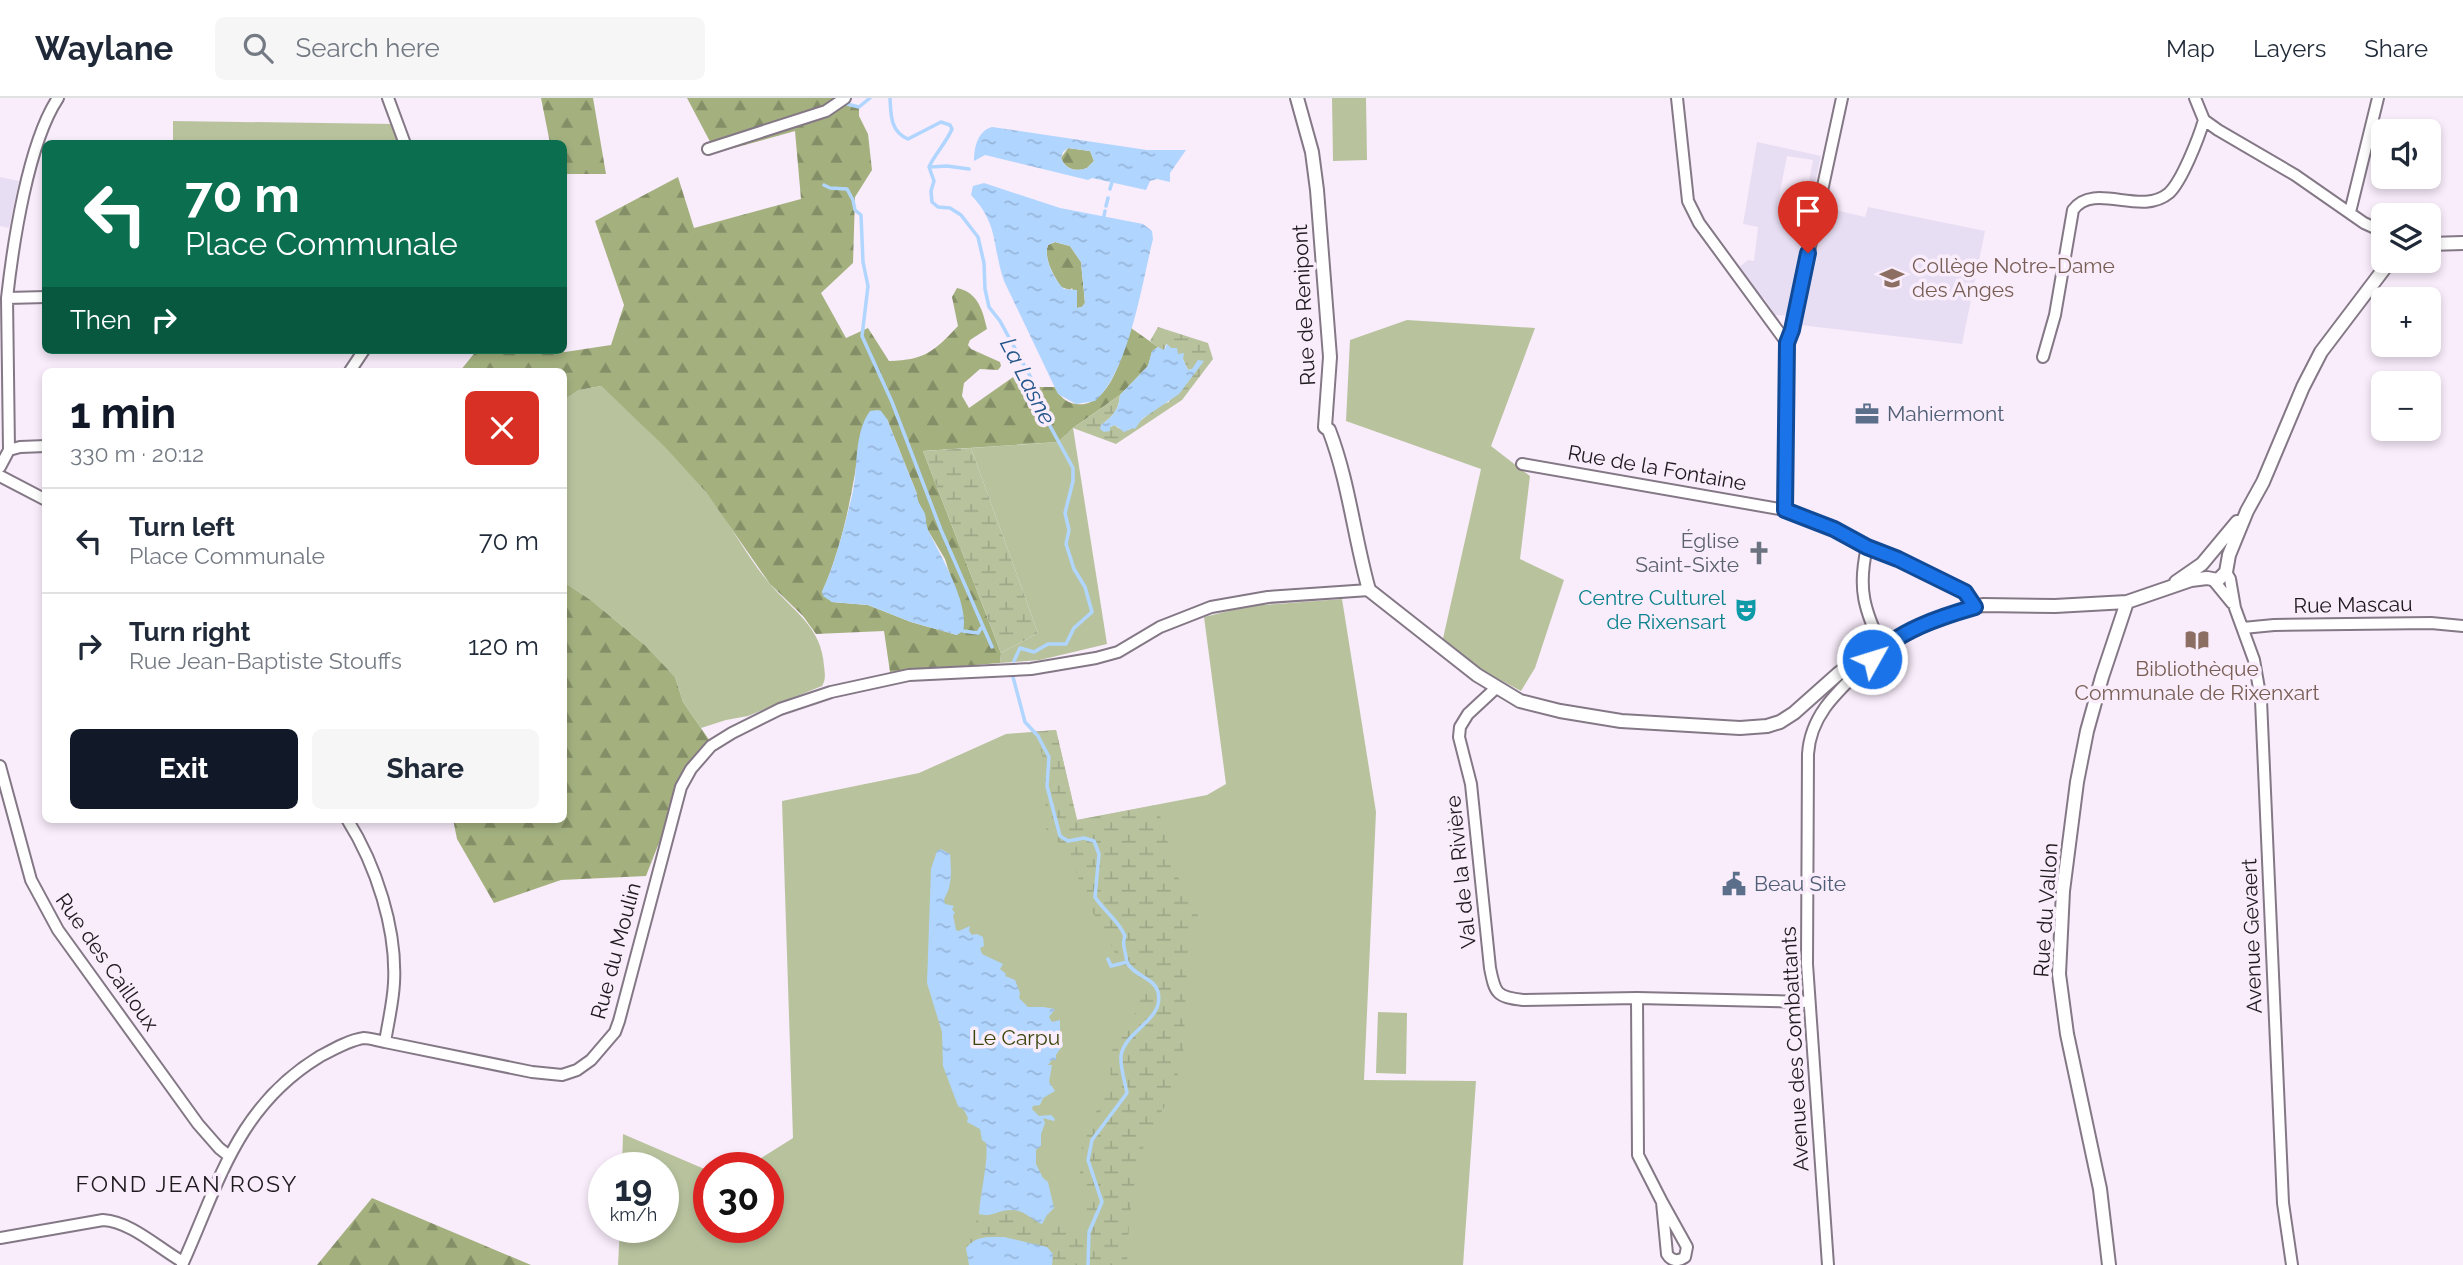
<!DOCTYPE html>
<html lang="en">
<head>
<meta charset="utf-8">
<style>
  :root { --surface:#fff; --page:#f6f6f7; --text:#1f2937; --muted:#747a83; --line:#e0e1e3; --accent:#111827 }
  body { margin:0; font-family:Raleway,sans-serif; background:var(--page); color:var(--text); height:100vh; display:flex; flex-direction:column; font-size:26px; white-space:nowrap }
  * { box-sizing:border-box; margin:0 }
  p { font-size:23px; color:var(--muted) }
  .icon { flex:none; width:38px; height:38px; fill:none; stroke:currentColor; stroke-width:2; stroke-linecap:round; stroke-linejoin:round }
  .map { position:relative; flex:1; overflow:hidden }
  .sheet { position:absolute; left:42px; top:270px; width:525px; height:455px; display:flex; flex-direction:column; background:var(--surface); border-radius:10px; box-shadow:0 4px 10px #0003 }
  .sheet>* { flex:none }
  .banner { position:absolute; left:42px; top:42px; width:525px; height:214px; border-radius:10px; box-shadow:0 4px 10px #0003; background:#0b6e4f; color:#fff; overflow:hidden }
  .fabs { position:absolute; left:2371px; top:21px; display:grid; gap:14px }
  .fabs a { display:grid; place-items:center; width:70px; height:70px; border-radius:10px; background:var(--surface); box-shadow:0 4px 10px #0003; font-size:35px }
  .speed { position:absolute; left:588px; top:1054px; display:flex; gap:14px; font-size:35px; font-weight:700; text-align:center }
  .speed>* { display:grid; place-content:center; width:91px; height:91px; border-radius:50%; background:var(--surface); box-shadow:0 4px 10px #0003; line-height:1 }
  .speed small { font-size:18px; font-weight:400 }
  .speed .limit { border:10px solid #d22; background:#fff; color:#111 }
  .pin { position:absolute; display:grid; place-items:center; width:60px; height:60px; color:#fff; margin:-72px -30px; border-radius:50% 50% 50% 0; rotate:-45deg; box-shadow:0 0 7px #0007 }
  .pin .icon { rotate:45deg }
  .me { position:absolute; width:77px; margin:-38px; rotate:51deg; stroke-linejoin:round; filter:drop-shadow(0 0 5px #0008) }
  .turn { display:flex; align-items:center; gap:24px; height:147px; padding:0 28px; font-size:32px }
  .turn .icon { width:91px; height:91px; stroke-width:2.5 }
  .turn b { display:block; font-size:49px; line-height:60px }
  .then { display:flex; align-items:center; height:66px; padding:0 28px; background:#0003; gap:14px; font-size:26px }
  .round { display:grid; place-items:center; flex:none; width:74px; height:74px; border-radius:10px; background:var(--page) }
  .headline { display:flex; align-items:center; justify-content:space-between; height:119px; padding:0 28px }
  h1 { font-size:42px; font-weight:700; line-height:52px; color:var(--accent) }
  .action { display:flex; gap:14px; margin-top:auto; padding:14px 28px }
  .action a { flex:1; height:80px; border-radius:10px; background:var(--accent); color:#fff; font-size:28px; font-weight:700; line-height:80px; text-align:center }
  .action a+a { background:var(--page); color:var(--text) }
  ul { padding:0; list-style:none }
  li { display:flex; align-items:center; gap:21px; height:105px; padding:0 28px; border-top:2px solid var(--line) }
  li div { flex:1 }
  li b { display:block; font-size:26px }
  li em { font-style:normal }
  header { display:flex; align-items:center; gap:42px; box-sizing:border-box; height:98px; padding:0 35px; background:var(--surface); border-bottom:2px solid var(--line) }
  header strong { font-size:33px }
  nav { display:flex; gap:38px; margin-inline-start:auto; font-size:24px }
  .search { width:490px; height:63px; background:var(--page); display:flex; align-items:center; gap:18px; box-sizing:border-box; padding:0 24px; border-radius:10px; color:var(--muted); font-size:26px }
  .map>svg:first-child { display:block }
  .education { fill:#e8def3 }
  .green { fill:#b8c39e }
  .forest { fill:url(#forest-firs); fill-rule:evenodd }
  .wetland { fill:url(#wetland-marsh) }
  .water { fill:url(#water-ripples); fill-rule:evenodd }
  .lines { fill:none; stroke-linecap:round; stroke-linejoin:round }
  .stream { stroke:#b0d5ff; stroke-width:3.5 }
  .minor-casing { stroke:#847886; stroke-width:14 }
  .tertiary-casing { stroke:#847886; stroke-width:16 }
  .minor { stroke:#fff; stroke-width:10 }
  .tertiary { stroke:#fff; stroke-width:12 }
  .route-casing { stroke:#114b97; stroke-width:18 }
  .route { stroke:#1a73e8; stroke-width:12 }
  .labels { text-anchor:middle; stroke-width:7; stroke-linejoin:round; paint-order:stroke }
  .education-label { font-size:21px; fill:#785e54; stroke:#f9ecfb; text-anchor:start }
  .street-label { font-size:21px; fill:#1f1a1f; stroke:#f9ecfb }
  .service-label { font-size:21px; fill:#4e5e75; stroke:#f9ecfb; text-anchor:start }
  .worship-label { font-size:21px; fill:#5b616d; stroke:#f9ecfb; text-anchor:end }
  .culture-label { font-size:21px; fill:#0d838f; stroke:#f9ecfb; text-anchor:end }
  .park-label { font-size:21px; fill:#3a450a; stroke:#f9ecfb }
  .water-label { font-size:23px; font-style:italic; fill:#235589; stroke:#f9ecfb }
  .neighbourhood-label { font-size:23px; letter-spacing:2px; fill:#1f1a1f; stroke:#f9ecfb }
</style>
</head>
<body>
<header>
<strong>Waylane</strong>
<div class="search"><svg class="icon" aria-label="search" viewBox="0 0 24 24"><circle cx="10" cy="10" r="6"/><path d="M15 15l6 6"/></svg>Search here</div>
<nav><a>Map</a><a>Layers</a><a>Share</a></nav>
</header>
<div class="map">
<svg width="2463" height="1167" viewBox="0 0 2463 1167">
  <defs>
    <pattern id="forest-firs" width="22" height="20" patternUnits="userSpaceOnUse" patternTransform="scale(1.75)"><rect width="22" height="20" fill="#a4b17f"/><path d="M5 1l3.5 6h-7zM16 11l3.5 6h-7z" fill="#858f67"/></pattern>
    <pattern id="wetland-marsh" width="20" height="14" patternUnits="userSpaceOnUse" patternTransform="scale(1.75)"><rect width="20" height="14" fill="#b8c39e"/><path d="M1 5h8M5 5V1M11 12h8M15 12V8" fill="none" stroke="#9ea788"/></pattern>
    <pattern id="water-ripples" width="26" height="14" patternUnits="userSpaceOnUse" patternTransform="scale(1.75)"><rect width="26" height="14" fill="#b0d5ff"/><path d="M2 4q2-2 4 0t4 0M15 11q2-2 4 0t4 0" fill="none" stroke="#97b6da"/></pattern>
  </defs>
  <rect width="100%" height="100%" fill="#f9ecfb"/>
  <path class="education" d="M1757 44 1821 58 1812 100 1806 99 1813 62 1787 58 1777 109 1793 112V118L1809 121 1791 218 1775 217 1764 200 1758 199 1738 170 1748 162 1754 163 1758 129 1743 126Z
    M0 79 19 83 9 130 0 128Z
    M1822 109 1865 119 1868 109 1985 133 1962 246 1800 227Z"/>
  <path class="green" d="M1332 0H1366L1367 62 1333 63Z
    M173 23 393 26 400 46H173Z
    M1407 222 1535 230 1491 348 1530 378 1520 461 1564 482 1535 570 1521 593 1485 574 1442 545 1481 371 1346 323 1350 242Z
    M601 288C637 322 676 355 706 394 729 423 746 458 770 486 793 513 822 529 824 568 825 576 826 581 822 588L748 618 726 622 701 630 683 604 675 579 646 548 592 503 564 484V302L579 292Z
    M1073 330 1107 546 1040 562 1000 565 1001 555 1038 535 971 350 1058 344Z
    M1342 501 1376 714 1364 982 1476 983 1463 1167H618L620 1129H663V1069H622L623 1036 709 1073V1129H768V1069H747L793 1040 782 703 919 675 1006 636 1056 632 1077 722 1207 697 1226 686 1204 519 1249 508Z
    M1378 914 1407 915 1406 976 1376 975Z"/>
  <path class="forest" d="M541 0H593L606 76H564V46L550 45Z
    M687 0H840L847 6 859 9V18L868 36 872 72 855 99 853 165 821 195 846 240 868 230 889 263C926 262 934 253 958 228L952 199 957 190C978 194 983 213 987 231L970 242 968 247 971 251 1000 264 1001 268 998 272 980 271 964 285 962 298 969 310 1016 277 1036 289H1055C1059 298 1066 305 1076 306 1110 311 1123 254 1131 230L1158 249 1152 254 1148 268 1120 297 1073 330 1058 344 923 353 1001 555 1000 565 890 574 884 533 816 536 803 518 770 486 706 394 665 349 601 288 579 292 564 302V273H460L477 252H560L565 254 611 247 624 207 595 123 678 79 694 130 801 101 795 33 716 55ZM887 321 917 396V402L925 417 926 429 945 461 951 480 957 537 911 524 868 507 832 504 822 494C844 445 853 390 861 338Z
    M1068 50 1090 53 1094 63 1087 70C1076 74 1066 72 1061 60Z
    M1055 144 1070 148 1081 164 1085 205 1082 209 1077 210 1075 206 1077 202 1072 190 1070 192 1061 189C1054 178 1043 160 1048 147Z
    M564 484 592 503 646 548 675 579 683 604 714 649 675 704 646 778 561 782 494 805 457 741 453 721H564Z
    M372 1100 531 1167H317Z"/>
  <path class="wetland" d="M1158 229 1208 245 1213 261 1182 302 1116 346 1073 330 1120 297C1119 312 1113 318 1101 327L1110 329 1115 327 1118 330 1129 332 1160 307 1169 304 1192 271 1188 272 1183 261 1166 246 1164 252H1161L1150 243Z
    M971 350 1038 535 1001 555 923 353Z
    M1056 632 1077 722 1157 707 1177 777 1198 817 1197 826 1188 845 1183 961 1171 997 1147 1039 1137 1069 1129 1124 1127 1167H1052V1156L1047 1149 1004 1139 966 1150 979 1116C991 1120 1000 1111 1012 1111 1027 1112 1030 1124 1042 1126 1055 1128 1070 1126 1083 1125L1087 1107 1079 1070 1084 1034 1110 990 1111 955 1116 943 1121 932 1136 914 1140 903 1139 892 1125 877 1105 834 1086 804 1069 750 1061 747 1045 730C1044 701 1051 657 1031 634Z"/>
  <path class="water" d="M992 29 1147 52H1186L1170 75V84L1157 81 1150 83 1146 92 1092 80 1088 82 985 57 974 63C974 51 977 33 992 29ZM1068 50 1090 53 1094 63 1087 70C1076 74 1066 72 1061 60L1063 54Z
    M984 85 1060 110 1143 126 1152 133 1153 141C1142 185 1129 273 1095 303L1076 306 1058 296 1004 183C992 148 999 126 971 97L973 88ZM1055 144 1070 148 1081 164 1085 205 1082 209 1077 210V192L1064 191C1054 182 1043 159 1048 147Z
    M1167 246 1171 250H1177L1178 256 1184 255 1183 261 1188 272 1192 271 1198 262 1204 263 1179 296 1142 321 1135 331 1133 330 1124 334 1115 327 1110 329V333L1104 334 1100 331 1101 327C1113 318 1119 312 1120 297L1148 268 1152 253 1158 249 1164 252Z
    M878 312 881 313 887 321 917 396C917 405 922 409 925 416 926 422 926 427 928 432 940 457 970 506 963 533L957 537 911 524 868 507 832 504 823 498 822 494C836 463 845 427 853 393 858 368 854 335 870 313Z
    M941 751 950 756C951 771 953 787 944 801L945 806 954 808 952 811 955 815 953 817 956 832 959 833 970 828 969 833 972 837 977 836 983 839 984 848 980 850 982 856 1003 866 1000 871 1006 876 1005 878 1015 882 1020 895 1019 900 1028 909H1043L1055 911 1049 919 1052 924 1060 922V937L1063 947 1056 957V962H1052L1048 967H1052L1049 984 1055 993 1043 1000 1040 1007 1033 1008 1032 1011 1039 1018 1051 1017 1055 1021 1054 1023 1043 1020 1045 1025 1041 1036V1048L1036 1052V1066L1043 1080 1048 1084 1054 1110 1047 1117 1042 1126C1031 1122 1025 1112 1012 1112 1000 1111 991 1120 979 1116 980 1096 989 1062 986 1045L982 1042 980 1031 967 1024 968 1020 964 1012 958 1008 943 968 942 934 927 885 931 771 937 753Z
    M1004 1139 1047 1149 1053 1156 1052 1167H969L966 1150C976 1137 989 1139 1004 1139Z"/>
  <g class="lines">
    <path class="stream" d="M890 0C891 17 890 33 908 41L941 24 950 27 952 31C946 45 935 56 929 69L934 83 931 93 932 104 938 109 950 110 961 117 978 139 984 165 985 191 989 209 1000 223 1036 289 1038 306 1073 370V383L1065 415 1069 432 1066 446 1074 471 1085 489 1092 514 1074 530 1066 546H1048L1034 554 1020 550 1014 563
      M847 6 859 9 870 0
      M930 69 947 68 969 71
      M824 87 830 90 847 91 853 102 855 112 861 117 863 164 868 188 862 238 892 304 941 432 992 549
      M1110 91 1112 84
      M1106 108 1108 100
      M1104 118 1105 113
      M963 533 978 535 981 530
      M1013 579 1025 624 1038 638 1049 659 1047 688 1060 738 1068 743 1084 740 1094 743 1099 756 1095 799C1104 813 1119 823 1125 838 1122 845 1124 847 1125 854 1126 857 1126 861 1127 864 1132 877 1155 880 1158 894 1165 922 1124 933 1121 958 1120 969 1125 984 1127 995L1092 1042 1088 1062 1102 1104 1089 1134 1088 1167
      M1108 861 1111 868 1127 864"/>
    <g class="minor-casing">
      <path id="minor" d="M388 0 405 46
        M1677 0 1688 103 1699 125 1787 245 1785 412
        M2195 0 2204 22 2218 32 2295 77 2364 125 2384 134
        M708 51 826 13 845 0
        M2350 114 2378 0
        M7 200 46 199
        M1787 245 1792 232 1842 0
        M2043 259 2055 217 2073 112C2094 83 2141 119 2169 95 2182 83 2199 39 2204 22
        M350 273 364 252
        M9 352 7 200C13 146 28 45 58 0
        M1522 366 1785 412 1834 431 1867 449 1898 461 1965 494 1975 509
        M0 369 9 352 20 349 46 348
        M0 378 46 402
        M2226 474 2230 481 2235 510 2254 562 2261 602 2283 1105 2292 1167
        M2214 483 2232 505
        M2243 530 2274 527 2431 525 2463 528
        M1496 590 1468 616 1460 629 1459 639 1471 686 1490 870C1495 895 1496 899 1523 902L1637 900 1809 904
        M0 668 31 782 58 832 198 1026 219 1050 229 1058
        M347 721C376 767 397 831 394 885 393 905 388 925 385 944L532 974 562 977 577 972 591 962 615 934 619 923 681 689 691 671 711 648 732 635 780 611 831 594 909 577 1031 571 1096 560 1118 554 1160 529 1211 509 1268 499 1369 492
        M1637 900 1638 1057 1662 1104 1667 1156C1671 1163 1678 1164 1685 1159L1687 1149 1662 1104
        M0 1140 103 1122C132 1124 158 1150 183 1164
        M182 1167C219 1085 237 1009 319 959 332 952 349 942 364 940 370 940 379 943 385 944
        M1828 1167 1807 866 1808 656C1811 608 1851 584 1882 550 1865 511 1857 493 1867 449"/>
    </g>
    <g class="tertiary-casing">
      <path id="tertiary" d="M1297 0 1312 54 1317 92 1330 259 1325 329 1329 332C1349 384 1354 439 1369 492L1477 577 1520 603 1560 613 1621 623 1740 630 1767 628 1780 624 1794 615 1839 575 1860 559 1926 526 1967 511 1983 507 2055 508 2127 504 2191 482 2207 480 2218 482 2226 474 2229 457 2247 413 2263 384 2303 289 2321 254 2390 163
        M2429 146 2463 145
        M2176 484 2202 466 2237 424
        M2109 1167 2100 1091 2067 936 2059 876 2063 793 2077 684 2087 633 2102 579 2127 504"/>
    </g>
    <use href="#minor" class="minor"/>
    <use href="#tertiary" class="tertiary"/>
  </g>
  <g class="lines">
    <g class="route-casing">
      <path id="route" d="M1808 155 1792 232 1787 245 1785 412 1834 431 1867 449 1898 461 1965 494 1975 509C1940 519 1897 533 1872 561"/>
    </g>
    <use href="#route" class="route"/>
  </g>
  <defs>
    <g id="school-bare" transform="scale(1.89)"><path d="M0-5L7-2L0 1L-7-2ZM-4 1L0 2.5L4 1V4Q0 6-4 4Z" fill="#8d6e63" stroke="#f9ecfb" stroke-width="2.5" paint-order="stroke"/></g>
    <g id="office-bare" transform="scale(1.89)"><path d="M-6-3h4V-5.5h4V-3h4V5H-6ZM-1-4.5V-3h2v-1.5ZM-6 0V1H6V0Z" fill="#5c6f8a" stroke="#f9ecfb" stroke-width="2.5" paint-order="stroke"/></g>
    <g id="church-bare" transform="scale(1.89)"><path d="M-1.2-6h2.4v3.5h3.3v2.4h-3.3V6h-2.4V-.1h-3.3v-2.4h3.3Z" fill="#6b7280" stroke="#f9ecfb" stroke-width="2.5" paint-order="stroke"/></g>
    <g id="theatre-bare" transform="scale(1.89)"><path d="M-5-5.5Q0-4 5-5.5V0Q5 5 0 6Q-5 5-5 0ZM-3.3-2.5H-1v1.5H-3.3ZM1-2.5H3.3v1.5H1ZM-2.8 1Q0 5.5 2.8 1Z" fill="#0f9aa8" stroke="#f9ecfb" stroke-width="2.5" paint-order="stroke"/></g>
    <g id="library-bare" transform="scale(1.89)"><path d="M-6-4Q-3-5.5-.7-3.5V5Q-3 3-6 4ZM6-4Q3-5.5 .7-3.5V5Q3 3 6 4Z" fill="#8d6e63" stroke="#f9ecfb" stroke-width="2.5" paint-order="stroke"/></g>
    <g id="civic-bare" transform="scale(1.89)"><path d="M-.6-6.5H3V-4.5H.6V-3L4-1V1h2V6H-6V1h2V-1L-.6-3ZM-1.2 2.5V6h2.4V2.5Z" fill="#5c6f8a" stroke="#f9ecfb" stroke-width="2.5" paint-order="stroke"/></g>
  </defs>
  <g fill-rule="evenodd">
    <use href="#school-bare" x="1892" y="180"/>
    <use href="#office-bare" x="1867" y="316"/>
    <use href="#church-bare" x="1759" y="455"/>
    <use href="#theatre-bare" x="1746" y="512"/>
    <use href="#library-bare" x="2197" y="542"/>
    <use href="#civic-bare" x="1734" y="786"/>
  </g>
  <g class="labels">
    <g class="education-label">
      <text x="1912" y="175">Collège Notre-Dame<tspan x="1912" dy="24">des Anges</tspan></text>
      <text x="2197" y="578" text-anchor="middle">Bibliothèque<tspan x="2197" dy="24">Communale de Rixenxart</tspan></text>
    </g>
    <g class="street-label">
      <text transform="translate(1304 207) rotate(-93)" y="7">Rue de Renipont</text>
      <text transform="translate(1657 370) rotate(10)" y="7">Rue de la Fontaine</text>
      <text transform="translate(2353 507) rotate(-1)" y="7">Rue Mascau</text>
      <text transform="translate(1461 774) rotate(-96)" y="7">Val de la Rivière</text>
      <text transform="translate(2046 812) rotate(-86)" y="7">Rue du Vallon</text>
      <text transform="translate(2252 838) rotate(-92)" y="7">Avenue Gevaert</text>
      <text transform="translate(616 853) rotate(-75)" y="7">Rue du Moulin</text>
      <text transform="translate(107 864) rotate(55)" y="7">Rue des Cailloux</text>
      <text transform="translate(1795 951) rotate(-93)" y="7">Avenue des Combattants</text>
    </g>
    <g class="service-label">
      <text x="1887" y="323">Mahiermont</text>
      <text x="1754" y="793">Beau Site</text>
    </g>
    <g class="worship-label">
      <text x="1739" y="450">Église<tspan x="1739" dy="24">Saint-Sixte</tspan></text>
    </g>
    <g class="culture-label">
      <text x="1726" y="507">Centre Culturel<tspan x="1726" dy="24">de Rixensart</tspan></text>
    </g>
    <g class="park-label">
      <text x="1016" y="947">Le Carpu</text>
    </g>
    <g class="water-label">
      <text transform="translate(1028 283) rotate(63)" y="8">La Lasne</text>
    </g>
    <g class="neighbourhood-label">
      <text x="187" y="1094">FOND JEAN ROSY</text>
    </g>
  </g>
</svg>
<div class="fabs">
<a><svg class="icon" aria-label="sound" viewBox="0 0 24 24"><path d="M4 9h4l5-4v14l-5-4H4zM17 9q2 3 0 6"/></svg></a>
<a><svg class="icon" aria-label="layers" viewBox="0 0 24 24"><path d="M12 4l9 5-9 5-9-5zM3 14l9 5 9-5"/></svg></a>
<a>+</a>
<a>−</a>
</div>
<div class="speed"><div>19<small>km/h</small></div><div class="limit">30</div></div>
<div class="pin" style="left:1808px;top:155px;background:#d93025"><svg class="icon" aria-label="arrive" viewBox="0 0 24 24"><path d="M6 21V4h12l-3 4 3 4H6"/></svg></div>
<svg class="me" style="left:1872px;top:561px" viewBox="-20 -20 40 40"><circle r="17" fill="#1a73e8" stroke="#fff" stroke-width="3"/><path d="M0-11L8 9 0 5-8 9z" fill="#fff"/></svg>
<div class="banner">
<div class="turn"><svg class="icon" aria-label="left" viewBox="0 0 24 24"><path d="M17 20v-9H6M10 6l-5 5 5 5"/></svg><div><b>70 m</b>Place Communale</div></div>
<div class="then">Then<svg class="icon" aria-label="right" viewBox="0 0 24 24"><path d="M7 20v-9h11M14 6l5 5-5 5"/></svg></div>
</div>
<section class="sheet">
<div class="headline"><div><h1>1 min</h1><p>330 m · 20:12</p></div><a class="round" style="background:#d93025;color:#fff"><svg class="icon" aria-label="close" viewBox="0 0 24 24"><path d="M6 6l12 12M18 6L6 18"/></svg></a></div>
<ul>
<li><svg class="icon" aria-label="left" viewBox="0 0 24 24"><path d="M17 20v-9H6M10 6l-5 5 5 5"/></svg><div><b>Turn left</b><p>Place Communale</p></div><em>70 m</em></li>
<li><svg class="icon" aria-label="right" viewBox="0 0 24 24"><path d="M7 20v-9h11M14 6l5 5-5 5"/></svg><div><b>Turn right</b><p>Rue Jean-Baptiste Stouffs</p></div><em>120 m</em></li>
</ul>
<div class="action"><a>Exit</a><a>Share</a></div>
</section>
</div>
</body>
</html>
